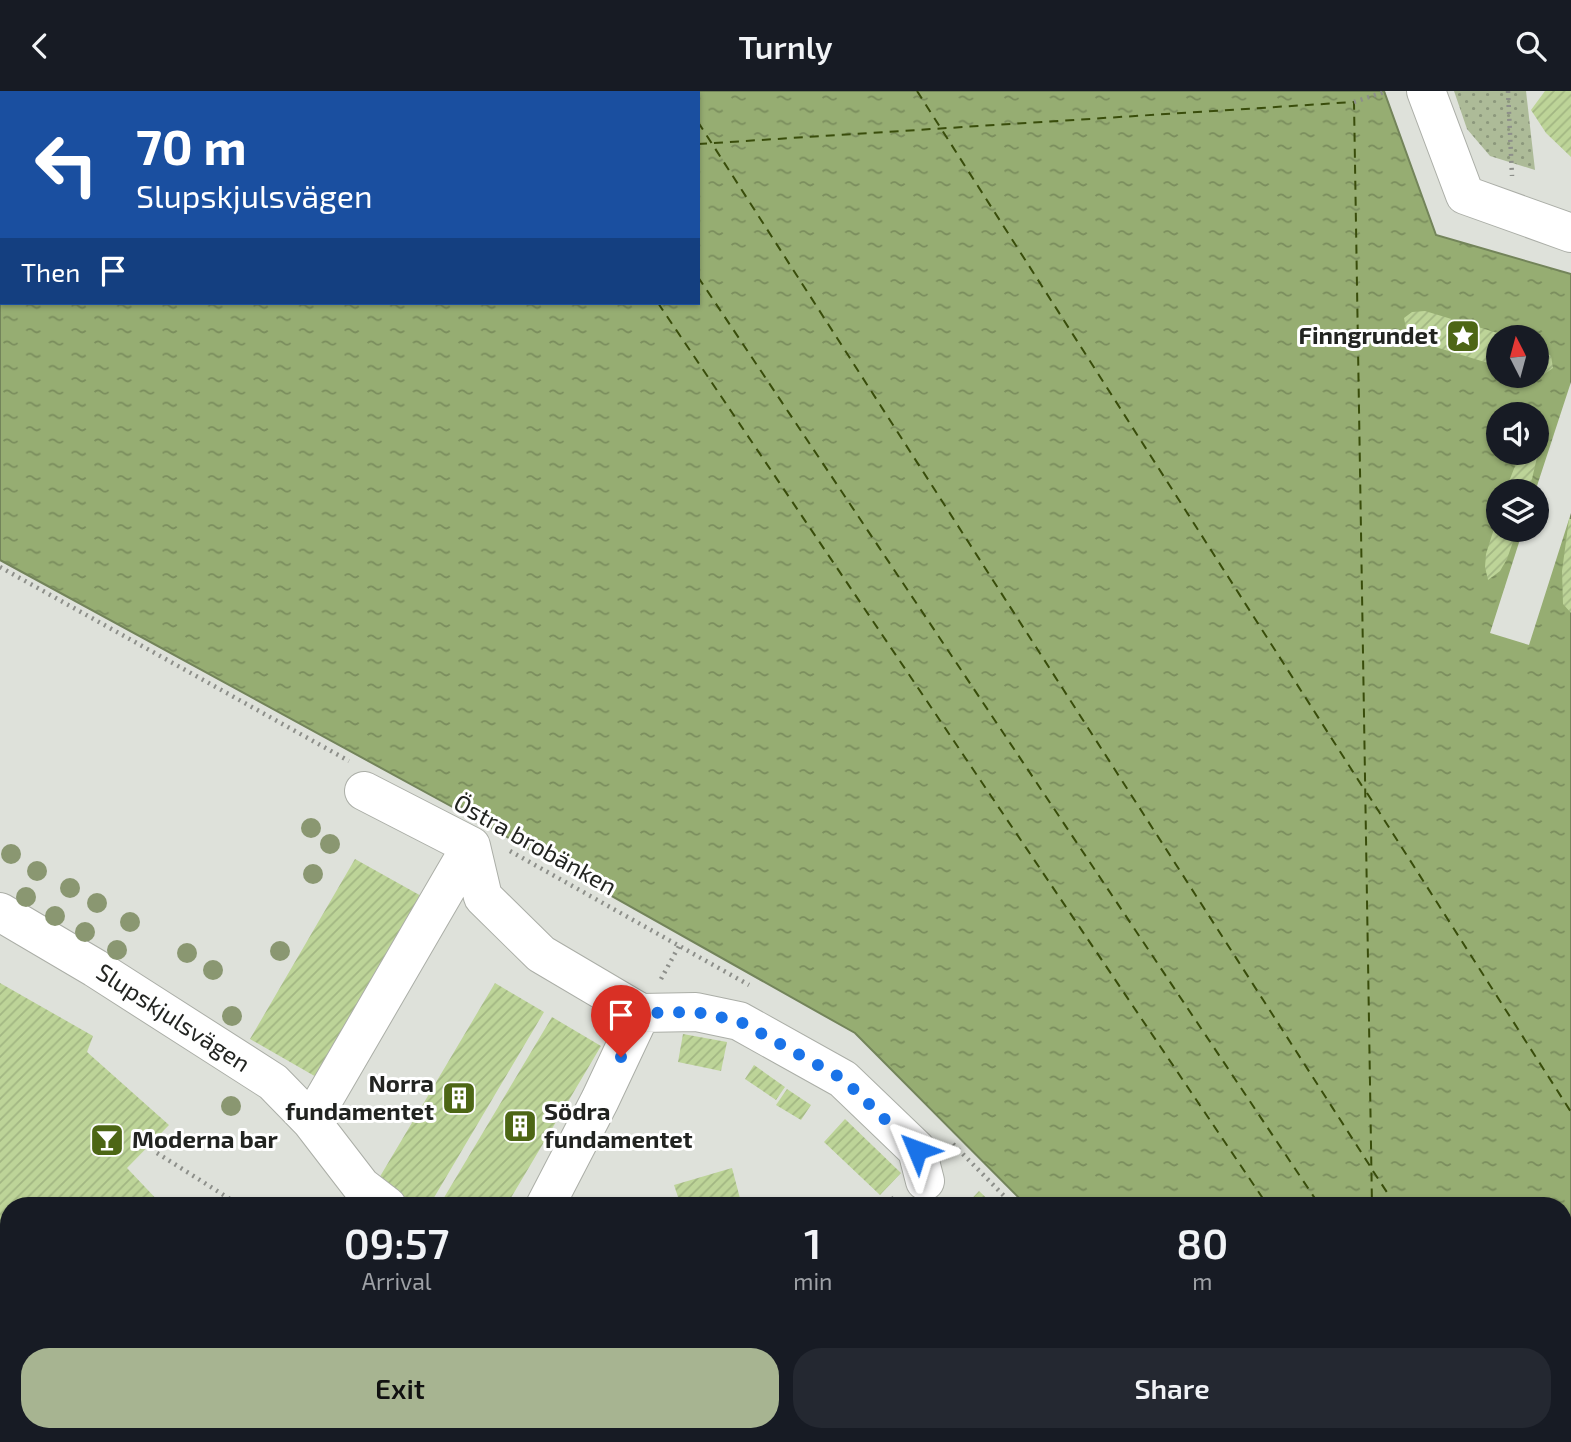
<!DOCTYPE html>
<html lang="en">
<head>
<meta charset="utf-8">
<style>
  :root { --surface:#171b24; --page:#242831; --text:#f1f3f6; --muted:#9ea1a6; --accent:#a7b491 }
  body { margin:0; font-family:"Exo 2",sans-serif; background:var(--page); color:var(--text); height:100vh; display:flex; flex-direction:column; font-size:26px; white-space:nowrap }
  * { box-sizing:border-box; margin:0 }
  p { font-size:23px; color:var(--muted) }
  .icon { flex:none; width:38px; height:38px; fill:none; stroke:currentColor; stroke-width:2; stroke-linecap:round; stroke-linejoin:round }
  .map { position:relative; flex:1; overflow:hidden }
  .drawer { position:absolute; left:0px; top:1106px; width:1572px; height:245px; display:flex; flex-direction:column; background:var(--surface); border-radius:28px 28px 0 0; box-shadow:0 2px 5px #0004 }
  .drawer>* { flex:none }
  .banner { position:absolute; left:0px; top:0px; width:700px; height:214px; box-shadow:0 2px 5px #0004; background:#1a4fa0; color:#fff; overflow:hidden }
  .needle { width:46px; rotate:354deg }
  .controls { position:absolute; left:1486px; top:234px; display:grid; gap:14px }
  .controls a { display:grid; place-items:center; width:63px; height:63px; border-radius:50%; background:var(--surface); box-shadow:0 2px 5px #0004; font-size:35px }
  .pin { position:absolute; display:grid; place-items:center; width:60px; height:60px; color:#fff; margin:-72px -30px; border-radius:50% 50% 50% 0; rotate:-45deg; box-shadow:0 0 7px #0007 }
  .pin .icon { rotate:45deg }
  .me { position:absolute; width:77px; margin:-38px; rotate:314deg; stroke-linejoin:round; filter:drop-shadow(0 0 5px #0008) }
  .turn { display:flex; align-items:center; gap:24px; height:147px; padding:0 21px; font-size:32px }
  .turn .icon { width:91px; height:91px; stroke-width:2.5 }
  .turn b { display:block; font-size:49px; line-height:60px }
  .then { display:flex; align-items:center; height:66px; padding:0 21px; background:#0003; gap:14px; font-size:26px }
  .eta { display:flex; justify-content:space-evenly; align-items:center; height:119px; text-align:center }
  .eta b { font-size:42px; font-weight:600; line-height:49px }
  .action { display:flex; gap:14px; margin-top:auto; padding:14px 21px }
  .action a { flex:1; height:80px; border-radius:28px; background:var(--accent); color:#111; font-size:28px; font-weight:600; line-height:80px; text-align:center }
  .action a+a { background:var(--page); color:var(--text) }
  header { display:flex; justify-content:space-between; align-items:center; height:91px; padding:0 21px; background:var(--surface); font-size:32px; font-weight:600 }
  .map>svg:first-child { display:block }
  .park { fill:url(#park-dots) }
  .water { fill:url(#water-ripples); stroke:#73845a; stroke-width:2; fill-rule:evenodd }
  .pier { fill:#dee1da }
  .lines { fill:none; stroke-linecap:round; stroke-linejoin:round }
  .ferry { stroke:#394d0b; stroke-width:2; stroke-dasharray:9 7; stroke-linecap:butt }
  .building { fill:url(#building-hatch) }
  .minor-casing { stroke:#abaea7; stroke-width:40 }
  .path { stroke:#8d8f8a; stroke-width:4.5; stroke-dasharray:2 5; stroke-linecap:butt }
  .minor { stroke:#fff; stroke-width:38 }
  .tree { fill:#8a9771 }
  .route { stroke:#1a73e8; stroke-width:12; stroke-dasharray:0 21.6 }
  .labels { text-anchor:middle; stroke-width:6; stroke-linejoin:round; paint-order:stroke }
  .poi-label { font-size:24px; font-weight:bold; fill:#222421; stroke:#fff; text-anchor:end }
  .street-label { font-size:24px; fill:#222421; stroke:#fff }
</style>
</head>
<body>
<header><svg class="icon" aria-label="back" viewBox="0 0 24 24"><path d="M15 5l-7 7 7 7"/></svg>Turnly<svg class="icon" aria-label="search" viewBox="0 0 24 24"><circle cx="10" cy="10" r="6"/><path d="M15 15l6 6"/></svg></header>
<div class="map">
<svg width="1571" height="1351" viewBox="0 0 1571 1351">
  <defs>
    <pattern id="park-dots" width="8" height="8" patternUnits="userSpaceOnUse" patternTransform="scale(1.75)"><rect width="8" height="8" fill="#adbb98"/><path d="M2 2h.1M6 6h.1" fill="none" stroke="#8c987c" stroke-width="1.8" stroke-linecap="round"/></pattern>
    <pattern id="water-ripples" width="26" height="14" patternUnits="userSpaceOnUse" patternTransform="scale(1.75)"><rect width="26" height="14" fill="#96ad72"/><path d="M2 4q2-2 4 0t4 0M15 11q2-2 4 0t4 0" fill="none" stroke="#7a8d5d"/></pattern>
    <pattern id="building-hatch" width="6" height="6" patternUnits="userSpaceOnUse" patternTransform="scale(1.75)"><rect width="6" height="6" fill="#bdd498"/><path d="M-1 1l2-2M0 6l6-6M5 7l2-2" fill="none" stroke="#a2b683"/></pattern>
  </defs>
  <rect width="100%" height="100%" fill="#dee1da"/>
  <path class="park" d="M1454 0H1526L1535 79 1490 65 1467 38Z
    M1001 1342H1134L1142 1351H969Z"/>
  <path class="water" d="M0 0H1384L1436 144 1571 183V1351H1209L1204 1342H1563V1115H1027L855 942 491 737 0 469ZM2 2H698V212H2ZM1498 247H1536V285H1498ZM1498 324H1536V362H1498ZM1498 401H1536V439H1498Z"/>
  <path class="pier" d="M1571 291V422L1529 554 1490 542 1523 439H1536L1535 401Z"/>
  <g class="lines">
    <path class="ferry" d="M400 0 403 2
      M472 0 475 2
      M539 0 542 2
      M678 0 679 2
      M917 0 1364 698
      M698 31 1370 1075
      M698 53 1354 11 1372 1115
      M698 186 1320 1115
      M658 212 1268 1115
      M1367 702 1571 1021
      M1373 1080 1396 1115
      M1376 1342V1351
      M1421 1342 1427 1351
      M1472 1342 1478 1351
      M1542 1342 1548 1351"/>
  </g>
  <path class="building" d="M1545 0H1571V66L1546 42 1531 19Z
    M1425 220 1511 246 1498 247V275L1432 255 1413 244 1406 237 1404 227 1412 221Z
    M1536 255 1551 265 1553 277 1543 284H1536Z
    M1520 362H1538L1529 401H1505Z
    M1498 425V439H1517L1507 468 1500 480 1488 489 1485 476 1486 463Z
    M1569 428H1571V522L1563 513 1562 480Z
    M355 768 423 806 318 987 250 948Z
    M0 892 93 945 87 961 169 1034 127 1077 163 1115H9V1342H105L96 1351H0Z
    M495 892 544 921 429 1115H410L375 1094Z
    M552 926 601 955 506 1115H439Z
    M683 943 727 951 721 980 678 971Z
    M754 974 785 996 776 1009 745 988Z
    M787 998 811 1014 801 1029 776 1014Z
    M845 1028 901 1082 880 1104 824 1051Z
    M732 1077 742 1115H681L674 1094Z
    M979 1100 995 1115H965Z
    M316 1342H393L398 1351H321Z
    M549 1342H654L639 1351H531Z"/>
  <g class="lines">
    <g class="minor-casing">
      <path id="minor" d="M1426 0 1465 104 1571 142
        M364 700 471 755 483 806 541 863 641 922
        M0 821 95 877 273 991 311 1030 361 1095 387 1115
        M641 922 696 921 739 930 843 988 917 1059 925 1090
        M311 1030 471 755
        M545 1115 600 1009 641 922
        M1156 1342 1161 1351
        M474 1351 477 1342
        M904 1351 935 1342"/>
    </g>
    <path class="path" d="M1508 0 1512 85
      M1354 11 1387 0
      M0 476 349 670
      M510 760 749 894
      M661 888 679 855
      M953 1053 1014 1115
      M157 1062 241 1115
      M880 1115 894 1107
      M252 1342 260 1351
      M692 1351 708 1342"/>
    <use href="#minor" class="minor"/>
  </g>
  <g class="tree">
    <circle cx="311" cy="737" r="10"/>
    <circle cx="330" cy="753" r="10"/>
    <circle cx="11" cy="763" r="10"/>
    <circle cx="37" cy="780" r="10"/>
    <circle cx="313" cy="783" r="10"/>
    <circle cx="70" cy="797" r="10"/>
    <circle cx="26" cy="806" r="10"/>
    <circle cx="97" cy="812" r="10"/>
    <circle cx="55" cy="825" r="10"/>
    <circle cx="130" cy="831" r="10"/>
    <circle cx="85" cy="841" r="10"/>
    <circle cx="117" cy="859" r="10"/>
    <circle cx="280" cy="860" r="10"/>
    <circle cx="187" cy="862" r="10"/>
    <circle cx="213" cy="879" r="10"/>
    <circle cx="232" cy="925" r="10"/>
    <circle cx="231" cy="1015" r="10"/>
  </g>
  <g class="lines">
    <path class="route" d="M621 966 641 922 696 921 739 930 843 988 917 1059"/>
  </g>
  <defs>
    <g id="sight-square" transform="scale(1.75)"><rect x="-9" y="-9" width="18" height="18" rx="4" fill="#4d6615" stroke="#fff"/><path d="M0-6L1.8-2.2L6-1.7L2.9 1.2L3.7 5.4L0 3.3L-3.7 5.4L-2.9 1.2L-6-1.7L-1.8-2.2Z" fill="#fff"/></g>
    <g id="building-square" transform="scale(1.75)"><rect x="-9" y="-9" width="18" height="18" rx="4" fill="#4d6615" stroke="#fff"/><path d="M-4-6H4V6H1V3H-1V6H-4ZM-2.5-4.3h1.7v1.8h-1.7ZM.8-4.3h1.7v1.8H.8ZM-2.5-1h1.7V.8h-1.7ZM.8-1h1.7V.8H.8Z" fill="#fff"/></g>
    <g id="bar-square" transform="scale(1.75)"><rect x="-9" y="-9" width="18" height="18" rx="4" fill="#4d6615" stroke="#fff"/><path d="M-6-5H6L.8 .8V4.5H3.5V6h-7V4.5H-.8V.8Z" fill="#fff"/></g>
  </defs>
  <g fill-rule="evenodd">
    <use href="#sight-square" x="1463" y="245"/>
    <use href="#building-square" x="459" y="1007"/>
    <use href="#building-square" x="520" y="1035"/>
    <use href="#bar-square" x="107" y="1049"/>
  </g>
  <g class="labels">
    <g class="poi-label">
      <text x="1438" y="253">Finngrundet</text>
      <text x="434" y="1001">Norra<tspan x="434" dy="28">fundamentet</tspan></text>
      <text x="544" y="1029" text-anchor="start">Södra<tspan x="544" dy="28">fundamentet</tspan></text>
      <text x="132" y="1057" text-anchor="start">Moderna bar</text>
    </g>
    <g class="street-label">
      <text transform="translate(535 754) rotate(29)" y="8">Östra brobänken</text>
      <text transform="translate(173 927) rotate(33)" y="8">Slupskjulsvägen</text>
    </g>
  </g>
</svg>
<div class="controls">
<a><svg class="needle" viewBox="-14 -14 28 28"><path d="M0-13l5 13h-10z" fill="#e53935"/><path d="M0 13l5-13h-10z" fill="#9ea1a6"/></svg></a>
<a><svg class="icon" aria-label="sound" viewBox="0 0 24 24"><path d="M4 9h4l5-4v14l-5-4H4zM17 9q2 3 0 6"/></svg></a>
<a><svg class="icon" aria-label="layers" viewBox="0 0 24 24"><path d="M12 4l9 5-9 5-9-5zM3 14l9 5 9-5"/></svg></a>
</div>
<div class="pin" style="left:621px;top:966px;background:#d93025"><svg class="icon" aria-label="arrive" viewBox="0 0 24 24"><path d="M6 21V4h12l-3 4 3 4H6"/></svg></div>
<svg class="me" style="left:917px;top:1059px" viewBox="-20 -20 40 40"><path d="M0-17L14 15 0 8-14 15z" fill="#1a73e8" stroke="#fff" stroke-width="4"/></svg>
<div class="banner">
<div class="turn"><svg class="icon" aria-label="left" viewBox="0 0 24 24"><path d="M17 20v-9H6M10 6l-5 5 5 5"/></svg><div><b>70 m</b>Slupskjulsvägen</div></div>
<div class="then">Then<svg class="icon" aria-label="arrive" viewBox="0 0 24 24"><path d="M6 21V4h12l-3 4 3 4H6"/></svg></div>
</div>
<section class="drawer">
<div class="eta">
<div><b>09:57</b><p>Arrival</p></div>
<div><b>1</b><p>min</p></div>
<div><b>80</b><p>m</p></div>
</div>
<div class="action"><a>Exit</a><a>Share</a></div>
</section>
</div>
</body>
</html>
